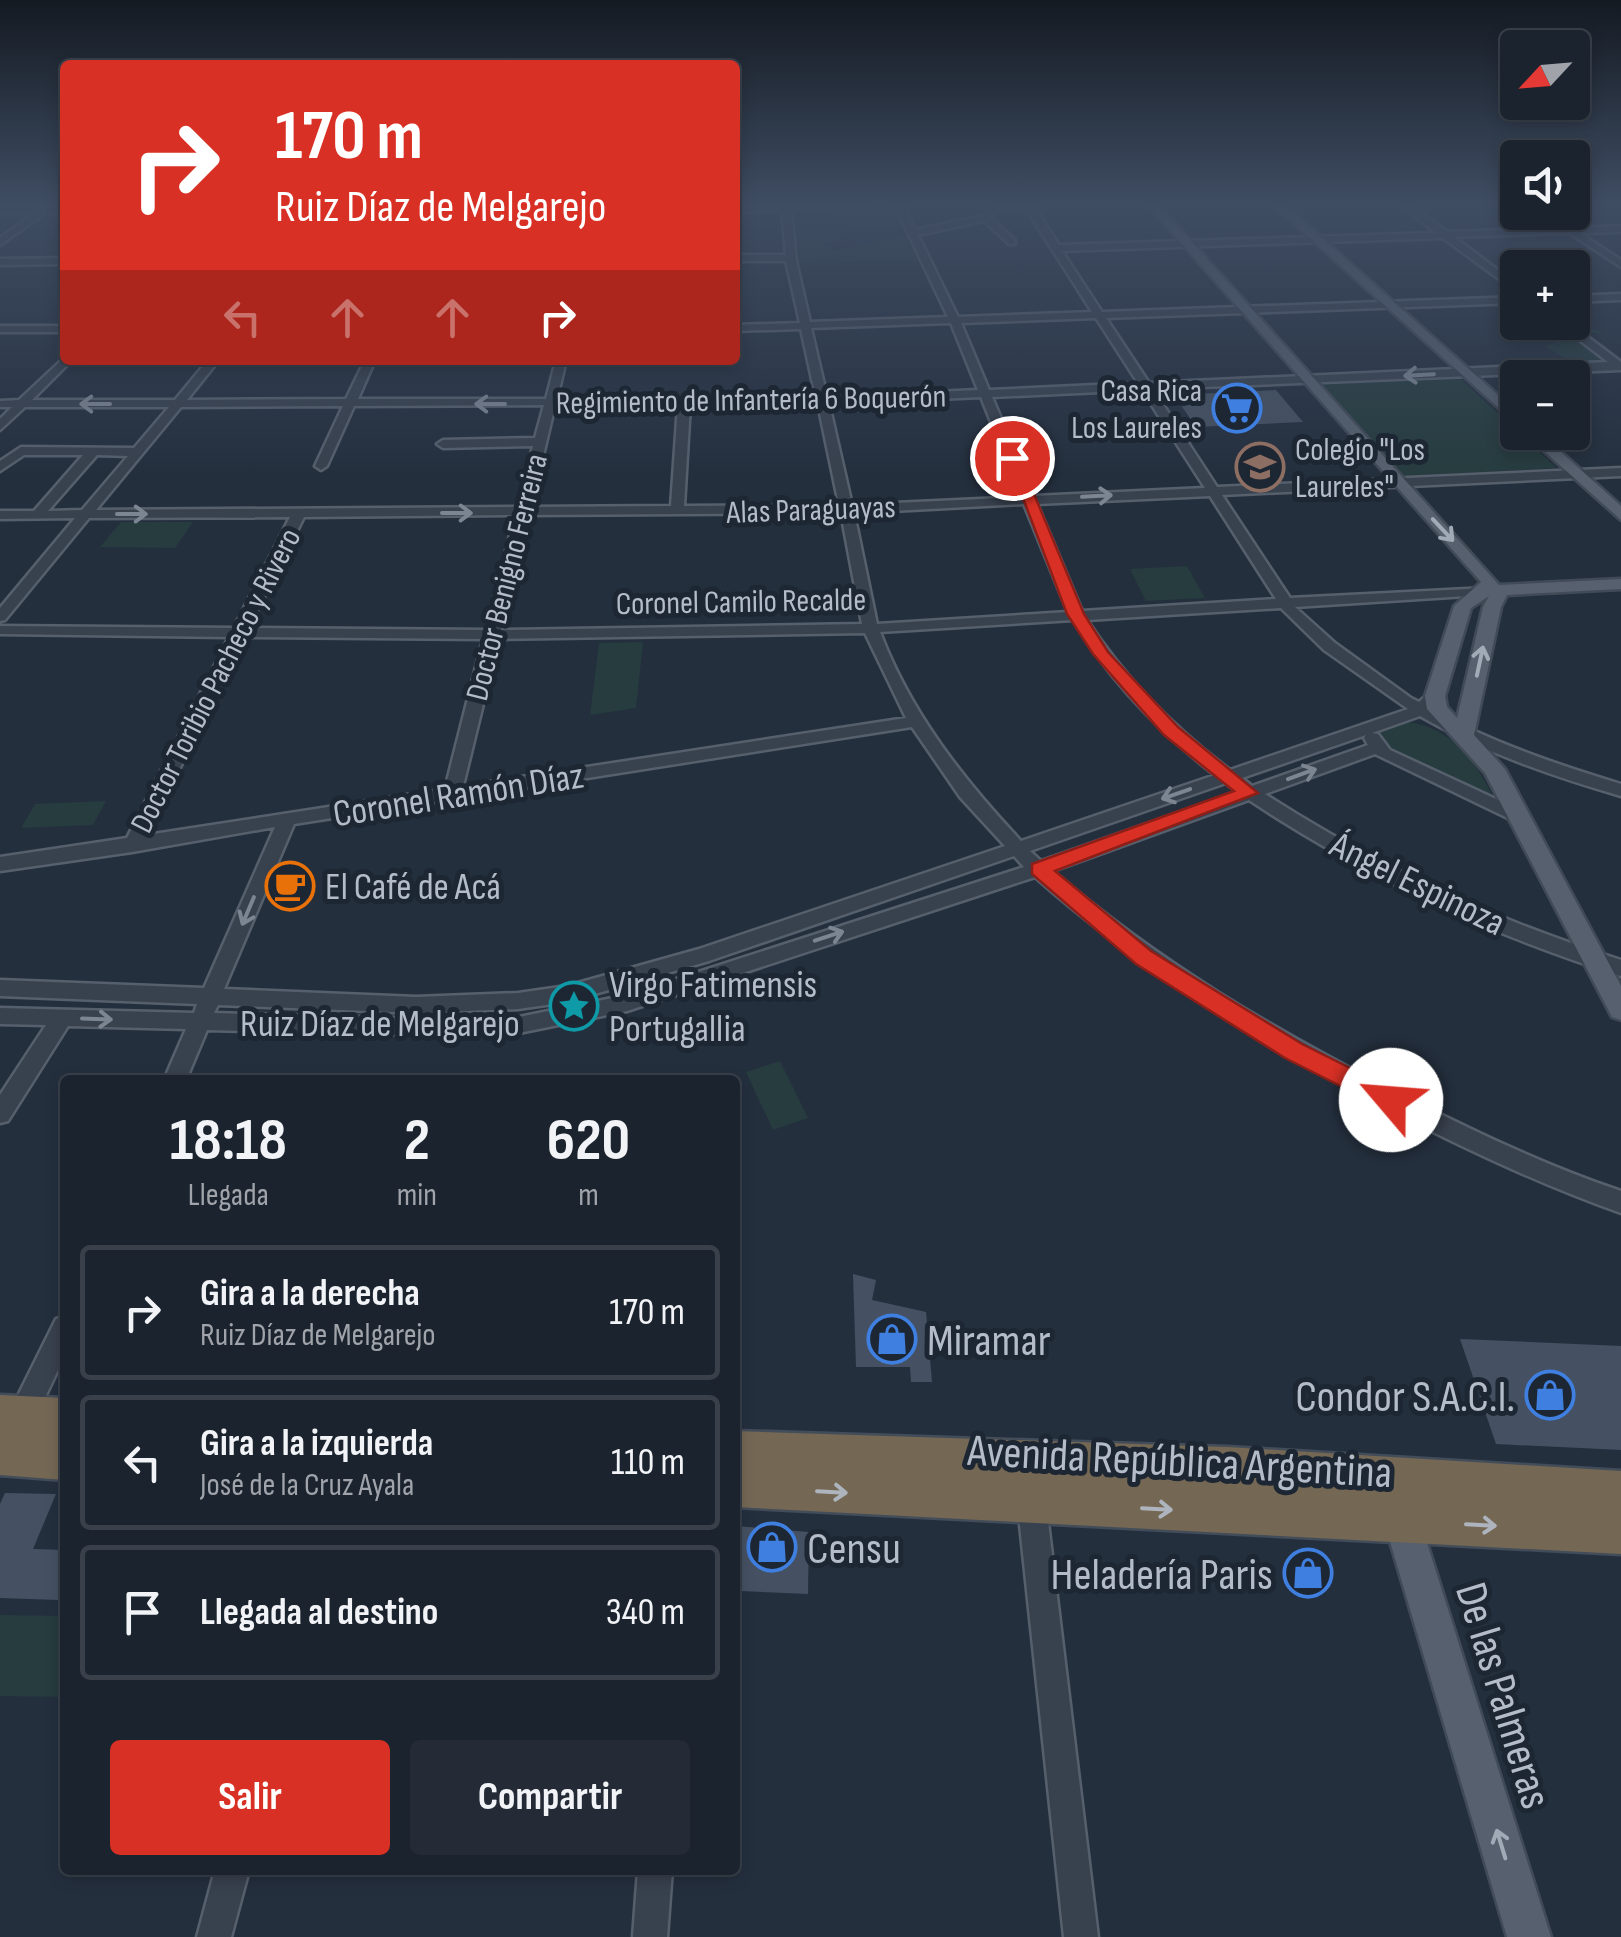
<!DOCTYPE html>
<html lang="es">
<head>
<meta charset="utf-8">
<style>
  :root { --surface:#1b232e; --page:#242b36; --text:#f1f3f6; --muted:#a0a4aa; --line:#39404a; --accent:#d93025 }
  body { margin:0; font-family:"Sofia Sans Condensed",sans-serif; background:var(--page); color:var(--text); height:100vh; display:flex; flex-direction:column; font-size:38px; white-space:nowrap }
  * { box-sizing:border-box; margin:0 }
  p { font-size:32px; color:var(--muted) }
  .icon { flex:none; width:55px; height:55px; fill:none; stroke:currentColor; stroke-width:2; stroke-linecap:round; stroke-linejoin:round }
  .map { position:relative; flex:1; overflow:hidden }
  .sheet { position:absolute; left:60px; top:1075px; width:680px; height:800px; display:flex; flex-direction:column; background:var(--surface); border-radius:10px; box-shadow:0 5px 15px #0003,0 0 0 2px var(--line) }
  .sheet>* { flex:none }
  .guide { position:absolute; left:60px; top:60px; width:680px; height:305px; border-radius:10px; box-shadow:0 5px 15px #0003,0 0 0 2px var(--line); background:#d93025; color:#fff; overflow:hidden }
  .needle { width:65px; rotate:244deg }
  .controls { position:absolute; left:1500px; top:30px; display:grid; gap:20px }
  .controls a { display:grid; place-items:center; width:90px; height:90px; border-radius:10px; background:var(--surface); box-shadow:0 5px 15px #0003,0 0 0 2px var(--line); font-size:50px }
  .pin { position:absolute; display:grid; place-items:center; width:85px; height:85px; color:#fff; margin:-42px; border:5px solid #fff; border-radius:50%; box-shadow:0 2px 10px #0007 }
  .me { position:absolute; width:110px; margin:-55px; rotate:297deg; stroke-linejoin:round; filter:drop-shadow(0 0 8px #0008) }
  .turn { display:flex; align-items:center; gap:35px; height:210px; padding:0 50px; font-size:45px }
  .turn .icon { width:130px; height:130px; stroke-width:2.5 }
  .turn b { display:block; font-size:70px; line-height:85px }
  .lanes { display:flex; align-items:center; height:95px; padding:0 50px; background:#0003; justify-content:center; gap:50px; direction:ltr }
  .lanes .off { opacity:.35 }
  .eta { display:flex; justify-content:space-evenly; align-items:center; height:170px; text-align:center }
  .eta b { font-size:60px; font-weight:700; line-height:70px }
  .primary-button { display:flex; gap:20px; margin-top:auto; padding:20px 50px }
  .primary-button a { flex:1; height:115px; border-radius:10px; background:var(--accent); color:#fff; font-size:40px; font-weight:700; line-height:115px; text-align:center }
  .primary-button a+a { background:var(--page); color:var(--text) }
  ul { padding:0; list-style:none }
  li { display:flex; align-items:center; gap:30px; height:135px; margin:0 20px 15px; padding:0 30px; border:5px solid var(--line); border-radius:10px }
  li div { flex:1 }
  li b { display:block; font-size:38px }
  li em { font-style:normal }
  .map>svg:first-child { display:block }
  .green { fill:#263c3f; fill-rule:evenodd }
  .building { fill:#455162 }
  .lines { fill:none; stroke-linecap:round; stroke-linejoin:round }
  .minor-casing { stroke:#565f6c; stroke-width:5 }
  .major-casing { stroke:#414a57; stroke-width:5 }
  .highway-casing { stroke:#434c59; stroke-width:5 }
  .minor { fill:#38414e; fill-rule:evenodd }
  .major { fill:#56606e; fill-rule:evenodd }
  .highway { fill:#746855; fill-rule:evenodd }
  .oneway { stroke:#7c8592 }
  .oneway2 { stroke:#a1aab7 }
  .oneway3 { stroke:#aeb4bd }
  .route { fill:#d93025; stroke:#8d1f18; stroke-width:2.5 }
  .labels { text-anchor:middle; stroke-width:10; stroke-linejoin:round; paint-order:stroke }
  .far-poi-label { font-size:32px; fill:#b4bcc9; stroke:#1d2633; text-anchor:end }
  .far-street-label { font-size:32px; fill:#b4bcc9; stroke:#1d2633 }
  .street-label { font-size:38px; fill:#b4bcc9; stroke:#1d2633 }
  .poi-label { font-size:38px; fill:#b4bcc9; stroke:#1d2633; text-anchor:start }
  .near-poi-label { font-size:45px; fill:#b4bcc9; stroke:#1d2633; text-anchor:start }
  .near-street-label { font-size:45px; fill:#b4bcc9; stroke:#1d2633 }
</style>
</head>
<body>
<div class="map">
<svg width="1621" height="1937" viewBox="0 0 1621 1937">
  <rect width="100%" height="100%" fill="#242f3e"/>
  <path class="green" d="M893 205 920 261 797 263 792 211ZM865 229 903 230 906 236 832 251 820 242H839L842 232Z
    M1497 324 1551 332 1553 328 1580 325 1607 334 1576 331 1608 347 1595 349 1605 359C1584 371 1564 360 1546 346L1563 340 1555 336C1531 350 1515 339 1497 324Z
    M1461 379 1557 468 1405 476 1319 385Z
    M121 522H193L175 548 100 547Z
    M1187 566 1205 598 1146 601 1130 569Z
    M643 642 636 708 590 715 599 643Z
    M1399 721C1448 724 1473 756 1493 797L1386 751 1376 730Z
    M106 801 93 825 21 828 35 804Z
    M780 1061 808 1118 773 1130 746 1072Z
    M0 1615 65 1616V1697L0 1696Z"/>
  <path class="building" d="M1276 390 1303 422 1196 427 1174 395Z
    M853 1274 876 1280 872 1300 926 1312 932 1382H911L910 1367H856Z
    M1460 1339 1621 1346V1450L1496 1444Z
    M5 1493 56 1494 33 1549 65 1550V1586L59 1600 0 1598V1504Z
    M735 1526 809 1532 808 1594 739 1591Z"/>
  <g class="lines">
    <g class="minor-casing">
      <path id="minor" d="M47 203H57L51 208H65V214H44L0 245V238L33 214H0V208H40Z
        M782 203H883L791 209 796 261 810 322 948 317 894 203H902L915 230 983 216 995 204 1032 203 1059 245 1436 233 1398 203H1408L1447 232 1561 228 1538 212H1549L1572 228 1621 226V232L1580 233 1621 260V267L1569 233 1454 237 1518 285V293L1443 238 1062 251 1102 312 1518 297V303L1106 318 1149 383 1608 362 1556 322H1568L1621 362V370L1153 389 1217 487 1621 468V476L1222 495 1290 598 1487 588V594L1482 595 1295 607 1335 643 1411 698 1419 702 1429 693H1441L1443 696 1430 709C1491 742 1555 764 1621 784V796C1552 776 1483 752 1420 716L1372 733 1378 734 1390 750 1526 813 1529 817 1526 821H1514L1375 754 1265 794C1376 866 1495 920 1621 960V976C1488 934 1365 877 1249 800L1053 871C1158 962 1274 1030 1398 1093 1471 1130 1544 1165 1621 1191V1213C1539 1184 1461 1147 1384 1107 1259 1042 1141 971 1035 877L627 1011 519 1033 468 1036 207 1030 186 1080H164L186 1029 68 1026 8 1121 0 1123V1095L46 1025 0 1024V1008L194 1013 197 1004 0 996V980L204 988 275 827 132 852 0 871V857L127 838 229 637 0 634V626L234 628 290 517 89 518 5 620 0 621V608L75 518 0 519V511H34L83 455H24L0 471V461L21 447 134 448 169 407H25L0 430V419L12 407H0V401L19 400 65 357V360H72L32 400H175L208 360H219L187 400 346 399 365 360H375L358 399H546L556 360H566L557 399 816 398 801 329 735 331V325L800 323 786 261H735V255H786L782 210 735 212V206ZM1025 207 1092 312 958 317 918 235 984 221 1009 244H1015V240L991 218 998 209ZM1096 318 1138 383 989 390 961 323ZM951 323 978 390 827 397 811 328ZM1142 390 1205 488 1034 496 992 397ZM981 397 1021 497 852 505 829 404ZM818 404 839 505 684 506 690 405ZM544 405 535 438 443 440 437 444 443 448 533 446 518 507 96 510 181 407 343 406 315 466 321 470 327 466 354 406ZM555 405H678L671 506 531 507ZM97 455 128 456 82 510 48 511ZM1210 496 1276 599 1082 611 1037 504ZM1024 504 1068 612 877 624 854 513ZM841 513 862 624 501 630 529 515ZM515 515 486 630 249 628 304 517ZM1281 608 1324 650 1408 709 1230 770C1173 727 1126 680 1087 620ZM1073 620C1111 682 1158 731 1215 775L1021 841C963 779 910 712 880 632ZM865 633 906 718 463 786 499 639ZM244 637 483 639 445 789 147 835ZM912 727 960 797 1005 846 699 949 567 986 518 993 416 997 224 989 294 824ZM1366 735 1364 738 1368 745 1252 786 1242 778ZM1226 783 1237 792 1041 861 1030 851ZM1014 856 1024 867 627 995 519 1017 468 1020 214 1013 218 1005 416 1013 518 1009 567 1002 709 961Z
        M65 258V264L0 265V259Z
        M1621 294V300L1572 302V296Z
        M0 326H65V332H0Z
        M65 1316V1355L10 1471 0 1475V1432L56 1319Z
        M1031 1483 1041 1487 1045 1497 1098 1937H1064L1017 1497 1021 1487Z
        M215 1870H249L231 1937H197Z
        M638 1870H672L667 1937H633Z"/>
    </g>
    <g class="major-casing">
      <path id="major" d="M1146 203H1157L1499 585 1621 579V589L1507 595 1501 607 1474 735 1505 769 1621 986V1020L1612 1017 1485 773 1427 709 1425 696 1454 606 1481 582ZM1489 596 1483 607 1457 718 1447 707 1445 696 1471 608Z
        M1271 203H1283L1518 413V425Z
        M1523 432H1539L1621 506V520Z
        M1399 1493 1411 1499 1417 1511 1551 1937H1507L1381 1511 1387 1499Z"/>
    </g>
    <g class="highway-casing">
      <path id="highway" d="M0 1395 65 1398V1438L34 1437 65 1438V1480L0 1475Z
        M735 1431 1228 1447 1621 1471V1554L735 1507Z"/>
    </g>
    <use href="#minor" class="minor"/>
    <use href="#major" class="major"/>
    <use href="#highway" class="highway"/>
  </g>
  <defs><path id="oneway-shaft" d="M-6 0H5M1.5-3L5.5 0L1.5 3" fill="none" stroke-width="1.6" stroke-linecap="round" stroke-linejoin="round" transform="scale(2.5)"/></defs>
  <g class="oneway">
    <use href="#oneway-shaft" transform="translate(1419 375) rotate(177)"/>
    <use href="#oneway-shaft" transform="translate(95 404) rotate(180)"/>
    <use href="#oneway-shaft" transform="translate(490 404) rotate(180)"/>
    <use href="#oneway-shaft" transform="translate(1097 496) rotate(-3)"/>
    <use href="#oneway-shaft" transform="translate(457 513)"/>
    <use href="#oneway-shaft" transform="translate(132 514)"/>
    <use href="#oneway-shaft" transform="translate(1302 774) rotate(-20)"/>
    <use href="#oneway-shaft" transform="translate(1176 794) rotate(161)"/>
    <use href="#oneway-shaft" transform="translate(248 911) rotate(113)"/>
    <use href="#oneway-shaft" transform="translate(829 936) rotate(-18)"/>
    <use href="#oneway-shaft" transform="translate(97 1019) rotate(2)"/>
  </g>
  <g class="oneway2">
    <use href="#oneway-shaft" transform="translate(1443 530) rotate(47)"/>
    <use href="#oneway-shaft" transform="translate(1480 661) rotate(-78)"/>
    <use href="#oneway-shaft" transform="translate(1501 1844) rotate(-107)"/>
  </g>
  <g class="oneway3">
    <use href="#oneway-shaft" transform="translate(832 1492) rotate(3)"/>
    <use href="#oneway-shaft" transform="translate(1157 1509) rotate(3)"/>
    <use href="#oneway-shaft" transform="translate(1481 1525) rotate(3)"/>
  </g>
  <linearGradient id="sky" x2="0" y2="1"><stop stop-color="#141a22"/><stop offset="0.43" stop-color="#3f4d63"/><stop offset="1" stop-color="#3f4d63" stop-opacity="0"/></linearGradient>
  <rect width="1621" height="475" fill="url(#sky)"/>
  <path class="route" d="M1007 456 1019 458 1084 614 1108 652 1178 727 1258 793 1055 871 1151 951 1302 1044 1400 1093 1403 1100 1400 1107H1382L1285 1058 1136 964 1032 874V864L1234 791 1164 735 1093 654 1067 614Z"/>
  <defs>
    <g id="supermarket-ring" transform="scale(2.5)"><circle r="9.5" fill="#1d2633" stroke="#3f7fe0" stroke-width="1.5"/><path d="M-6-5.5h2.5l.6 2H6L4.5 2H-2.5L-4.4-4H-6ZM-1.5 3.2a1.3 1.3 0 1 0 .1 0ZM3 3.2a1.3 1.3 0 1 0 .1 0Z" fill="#3f7fe0"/></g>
    <g id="school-ring" transform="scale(2.5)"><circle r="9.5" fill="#1d2633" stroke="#8d6e63" stroke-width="1.5"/><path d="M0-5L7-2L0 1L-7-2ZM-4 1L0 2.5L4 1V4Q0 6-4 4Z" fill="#8d6e63"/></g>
    <g id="cafe-ring" transform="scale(2.5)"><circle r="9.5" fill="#1d2633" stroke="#e8710a" stroke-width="1.5"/><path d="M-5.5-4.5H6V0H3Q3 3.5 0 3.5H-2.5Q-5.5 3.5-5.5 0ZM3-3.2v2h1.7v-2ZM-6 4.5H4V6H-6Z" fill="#e8710a"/></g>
    <g id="sight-ring" transform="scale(2.5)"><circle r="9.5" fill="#1d2633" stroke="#0f9aa8" stroke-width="1.5"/><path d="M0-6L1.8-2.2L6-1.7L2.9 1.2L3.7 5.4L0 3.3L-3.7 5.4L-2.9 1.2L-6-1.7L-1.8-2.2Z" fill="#0f9aa8"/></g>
    <g id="shop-ring" transform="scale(2.5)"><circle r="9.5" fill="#1d2633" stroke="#3f7fe0" stroke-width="1.5"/><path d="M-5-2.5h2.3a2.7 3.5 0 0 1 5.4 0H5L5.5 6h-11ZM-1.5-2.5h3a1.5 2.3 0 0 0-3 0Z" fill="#3f7fe0"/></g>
  </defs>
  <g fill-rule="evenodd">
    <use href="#supermarket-ring" x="1237" y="408"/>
    <use href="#school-ring" x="1260" y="467"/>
    <use href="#cafe-ring" x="290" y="886"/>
    <use href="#sight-ring" x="574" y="1006"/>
    <use href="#shop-ring" x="892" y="1339"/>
    <use href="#shop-ring" x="1550" y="1395"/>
    <use href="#shop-ring" x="772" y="1547"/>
    <use href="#shop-ring" x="1308" y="1573"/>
  </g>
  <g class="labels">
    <g class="far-poi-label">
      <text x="1202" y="401">Casa Rica<tspan x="1202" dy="37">Los Laureles</tspan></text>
      <text x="1295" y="460" text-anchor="start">Colegio "Los<tspan x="1295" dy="37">Laureles"</tspan></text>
    </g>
    <g class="far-street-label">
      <text transform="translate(751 399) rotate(-1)" y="11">Regimiento de Infantería 6 Boquerón</text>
      <text transform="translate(811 509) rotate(-2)" y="11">Alas Paraguayas</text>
      <text transform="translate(506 577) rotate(-76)" y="11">Doctor Benigno Ferreira</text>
      <text transform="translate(741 601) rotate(-1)" y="11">Coronel Camilo Recalde</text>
      <text transform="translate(215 680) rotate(-63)" y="11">Doctor Toribio Pacheco y Rivero</text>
    </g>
    <g class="street-label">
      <text transform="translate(458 794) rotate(-9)" y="13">Coronel Ramón Díaz</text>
      <text transform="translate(1418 883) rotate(26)" y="13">Ángel Espinoza</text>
      <text x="380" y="1036">Ruiz Díaz de Melgarejo</text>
    </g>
    <g class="poi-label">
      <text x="325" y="899">El Café de Acá</text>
      <text x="609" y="997">Virgo Fatimensis<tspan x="609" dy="44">Portugallia</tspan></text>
    </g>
    <g class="near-poi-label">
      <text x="927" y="1355">Miramar</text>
      <text x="1515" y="1411" text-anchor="end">Condor S.A.C.I.</text>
      <text x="807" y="1563">Censu</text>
      <text x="1273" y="1589" text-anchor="end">Heladería Paris</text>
    </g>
    <g class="near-street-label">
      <text transform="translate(1180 1460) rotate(3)" y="16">Avenida República Argentina</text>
      <text transform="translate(1505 1695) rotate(73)" y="16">De las Palmeras</text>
    </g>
  </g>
</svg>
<div class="controls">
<a><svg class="needle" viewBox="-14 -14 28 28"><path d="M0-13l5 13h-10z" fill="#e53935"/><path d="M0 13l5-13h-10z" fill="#a0a4aa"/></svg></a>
<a><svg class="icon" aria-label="sound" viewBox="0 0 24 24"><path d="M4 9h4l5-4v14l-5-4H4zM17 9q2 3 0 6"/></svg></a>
<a>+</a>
<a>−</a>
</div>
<div class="pin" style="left:1012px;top:458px;background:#d93025"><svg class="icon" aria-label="arrive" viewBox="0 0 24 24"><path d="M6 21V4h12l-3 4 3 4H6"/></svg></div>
<svg class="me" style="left:1391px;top:1100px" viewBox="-20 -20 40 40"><circle r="19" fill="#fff"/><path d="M0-13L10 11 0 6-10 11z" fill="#d93025"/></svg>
<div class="guide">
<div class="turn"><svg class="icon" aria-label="right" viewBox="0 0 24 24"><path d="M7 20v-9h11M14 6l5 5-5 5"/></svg><div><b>170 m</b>Ruiz Díaz de Melgarejo</div></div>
<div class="lanes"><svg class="icon off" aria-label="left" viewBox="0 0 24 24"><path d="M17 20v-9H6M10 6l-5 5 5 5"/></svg><svg class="icon off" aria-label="ahead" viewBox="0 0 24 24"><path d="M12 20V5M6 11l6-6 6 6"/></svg><svg class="icon off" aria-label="ahead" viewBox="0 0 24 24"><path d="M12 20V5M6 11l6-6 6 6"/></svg><svg class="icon" aria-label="right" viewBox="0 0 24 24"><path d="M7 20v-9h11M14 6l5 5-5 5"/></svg></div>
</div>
<section class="sheet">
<div class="eta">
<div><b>18:18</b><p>Llegada</p></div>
<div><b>2</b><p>min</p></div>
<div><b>620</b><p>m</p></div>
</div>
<ul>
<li><svg class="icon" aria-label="right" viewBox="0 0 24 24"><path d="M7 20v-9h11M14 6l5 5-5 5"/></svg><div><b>Gira a la derecha</b><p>Ruiz Díaz de Melgarejo</p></div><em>170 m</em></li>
<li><svg class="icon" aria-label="left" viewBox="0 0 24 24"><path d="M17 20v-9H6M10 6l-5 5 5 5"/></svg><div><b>Gira a la izquierda</b><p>José de la Cruz Ayala</p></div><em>110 m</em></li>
<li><svg class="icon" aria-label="arrive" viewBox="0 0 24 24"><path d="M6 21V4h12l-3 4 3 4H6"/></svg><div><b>Llegada al destino</b></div><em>340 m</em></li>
</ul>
<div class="primary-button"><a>Salir</a><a>Compartir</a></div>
</section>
</div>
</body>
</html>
